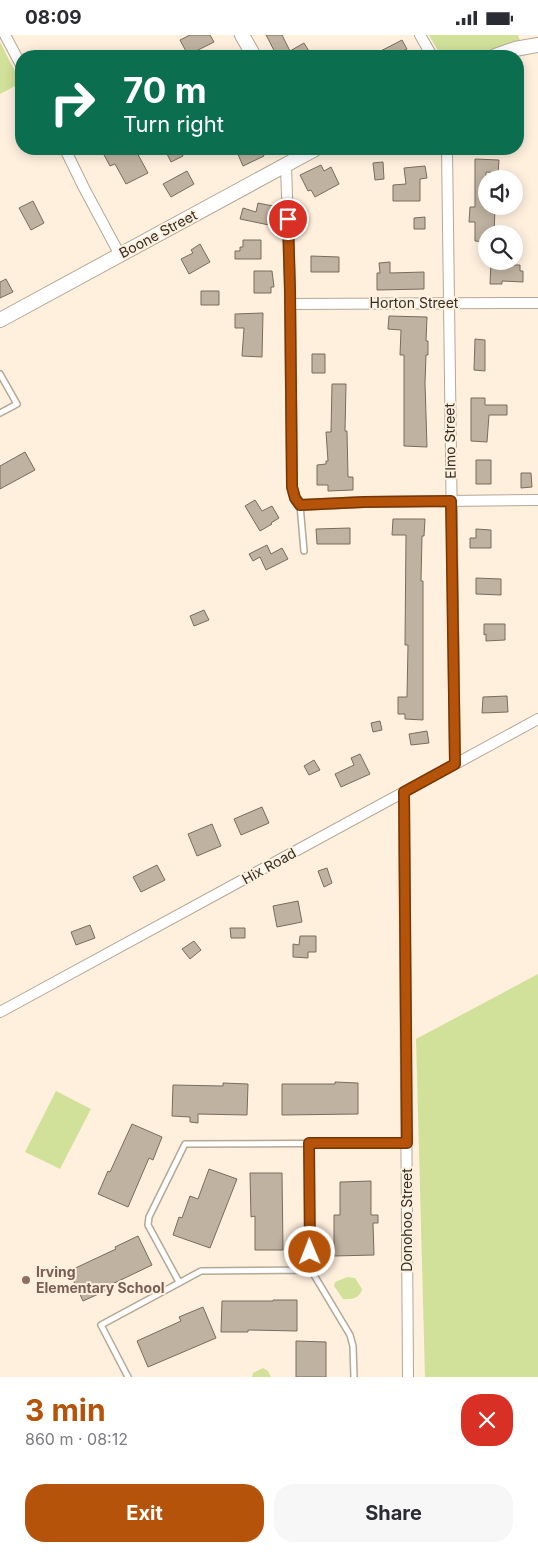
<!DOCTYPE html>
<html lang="en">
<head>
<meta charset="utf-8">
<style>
  :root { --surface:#fff; --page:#f7f7f7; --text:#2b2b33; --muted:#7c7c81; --accent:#b45309 }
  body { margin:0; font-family:Inter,sans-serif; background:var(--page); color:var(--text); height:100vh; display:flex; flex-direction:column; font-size:19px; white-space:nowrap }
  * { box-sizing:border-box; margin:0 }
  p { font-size:16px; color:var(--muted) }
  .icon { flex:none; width:28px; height:28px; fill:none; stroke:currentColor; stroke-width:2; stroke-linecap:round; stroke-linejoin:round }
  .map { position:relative; height:1342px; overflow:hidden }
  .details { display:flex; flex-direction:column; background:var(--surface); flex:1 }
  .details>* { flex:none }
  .guide { position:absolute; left:15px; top:15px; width:509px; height:105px; border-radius:20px; box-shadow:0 2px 12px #0003; background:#0b6e4f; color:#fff; overflow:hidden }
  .tools { position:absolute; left:478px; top:135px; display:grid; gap:10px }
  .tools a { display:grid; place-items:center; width:45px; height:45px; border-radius:50%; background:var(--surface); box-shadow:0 2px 12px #0003; font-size:25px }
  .pin { position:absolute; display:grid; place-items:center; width:42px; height:42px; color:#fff; margin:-21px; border:2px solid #fff; border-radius:50%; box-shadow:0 1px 5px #0007 }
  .me { position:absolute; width:55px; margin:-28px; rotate:359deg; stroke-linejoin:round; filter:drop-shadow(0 0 4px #0008) }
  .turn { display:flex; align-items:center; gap:18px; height:105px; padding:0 25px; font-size:22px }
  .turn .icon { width:65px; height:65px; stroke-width:2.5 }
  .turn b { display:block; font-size:35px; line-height:42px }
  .round { display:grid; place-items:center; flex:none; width:52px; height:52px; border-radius:20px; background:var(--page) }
  .summary { display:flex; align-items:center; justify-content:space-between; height:85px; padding:0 25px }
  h1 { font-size:30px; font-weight:700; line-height:38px; color:var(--accent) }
  .action { display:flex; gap:10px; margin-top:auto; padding:10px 25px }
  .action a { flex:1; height:58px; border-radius:20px; background:var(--accent); color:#fff; font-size:20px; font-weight:700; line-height:58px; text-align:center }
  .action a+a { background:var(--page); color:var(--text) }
  .status { display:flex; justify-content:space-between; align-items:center; height:35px; padding:0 25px; background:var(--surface); direction:ltr }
  .status svg { height:14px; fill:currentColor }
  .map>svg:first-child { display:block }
  .green { fill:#d1e19a }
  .building { fill:#bfb2a0; stroke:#786c5c }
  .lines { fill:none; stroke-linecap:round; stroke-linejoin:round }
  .lane-casing { stroke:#b4a795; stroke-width:8 }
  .street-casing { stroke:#b4a795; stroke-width:12 }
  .secondary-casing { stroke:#b4a795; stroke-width:16 }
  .lane { stroke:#fff; stroke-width:5 }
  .street { stroke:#fff; stroke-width:10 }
  .secondary { stroke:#fff; stroke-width:14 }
  .route-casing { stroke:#753606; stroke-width:12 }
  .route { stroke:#b45309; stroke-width:9 }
  .education-dot { fill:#8d6e63; stroke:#fff0de; stroke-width:2 }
  .labels { text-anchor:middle; stroke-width:4; stroke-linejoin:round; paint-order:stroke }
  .street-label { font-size:14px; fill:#332e27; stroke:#fff0de }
  .education-label { font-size:14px; font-weight:bold; fill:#785e54; stroke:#fff0de; text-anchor:start }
</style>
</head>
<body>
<div class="status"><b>08:09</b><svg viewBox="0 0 49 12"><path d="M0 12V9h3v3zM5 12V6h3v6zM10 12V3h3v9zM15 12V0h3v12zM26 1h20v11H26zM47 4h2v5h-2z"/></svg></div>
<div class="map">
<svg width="538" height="1342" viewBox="0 0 538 1342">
  <rect width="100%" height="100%" fill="#fff0de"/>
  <path class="green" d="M429 0H518L520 5 473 21H441Z
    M0 7 21 48 0 59Z
    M538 939V1342H425L416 1004Z
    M56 1056 91 1074 60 1134 25 1117Z
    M347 1242 355 1243 362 1254C360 1263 352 1265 343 1264L334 1251 335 1247Z
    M263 1333 268 1336 271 1342H252L253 1338Z"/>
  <path class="building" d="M190 0H210L214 7 188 20 180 5Z
    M266 0H282L290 16 304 8 312 21H277Z
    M402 5 407 14 394 21H371Z
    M111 114H135L148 138 126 149 115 129 110 131 103 118Z
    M176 114H180L183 121 171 127 167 119Z
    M245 114H261L264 121 243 131 237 117Z
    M475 124 499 125 498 138 486 137V173H495L494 199H486V207L475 206V187H469L470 172H475Z
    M383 127 384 144 375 145 373 128Z
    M321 130 324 136 331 132 339 149 315 162 311 155 308 156 300 140Z
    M425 131 427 143 420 144V166H393V150L406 149 404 133Z
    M187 136 194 149 171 162 163 149Z
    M33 166 44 188 31 195 19 173Z
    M258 168 273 171 269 190 240 184 243 173 256 177Z
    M425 182V194H414V183Z
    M243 205H261V224H235V216H240V212H243Z
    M200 209 210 227 189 239 181 224 193 218 191 215Z
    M311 221 339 222V237H311Z
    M491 226H502V230H520V236H523V247L502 246V249H490Z
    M390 227V238L424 237V254L377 255V238H380L379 228Z
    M254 236H272L274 252H271V258H254Z
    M6 244 13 257 0 263V247Z
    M201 256H219V270H201Z
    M263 278 262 322 242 321 244 293H235V279Z
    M389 281 427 282 426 306H428V320H426L425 348 427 412 404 411V320H400L401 295 388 294Z
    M475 304 485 305V336L474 335Z
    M312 319H325V338H312Z
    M332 349H346L345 396H347L348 442H353V455L328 456V450H317V430L326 429V426H328L326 397H331Z
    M471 363H485V370H507V380H489L487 407 471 406Z
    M25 417 35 435 0 454V431Z
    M476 425H491V449H476Z
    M521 438H531L532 452 521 453Z
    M255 465 262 476 272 471 279 483 271 488 272 489 260 496 245 471Z
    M393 484H425L424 501H422L421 546H423V685L405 684V679H398V662H407L408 610H405L406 500H392Z
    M350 493V509H317L316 494Z
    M476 494 491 495V513H470V503H476Z
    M267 510 271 519 282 513 288 524 266 535 260 522 253 526 249 519Z
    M476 543 501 544V560L476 559Z
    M204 575 209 585 194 591 190 581Z
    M484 589H505V605L486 606V599L484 600Z
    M507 661 508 677 482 678 483 662Z
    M380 686 382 695 373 697 371 688Z
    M427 696 429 708 411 710 409 699Z
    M360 719 370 739 341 752 335 739 354 730 351 723Z
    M314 725 320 735 309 740 304 731Z
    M262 772 269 788 241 800 234 784Z
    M212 789 221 811 197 821 188 799Z
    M157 830 165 845 141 857 133 842Z
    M327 833 332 848 324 852 318 836Z
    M298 866 302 887 277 892 273 871Z
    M90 890 95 903 76 910 71 897Z
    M230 893H245V903H231Z
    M300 901H316V917H308V923L293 922V909L299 910Z
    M194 906 201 915 190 924 182 914Z
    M335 1047 358 1048V1079L282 1080V1049H335Z
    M223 1048 248 1049 247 1080 198 1079V1088L190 1087V1082L172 1081 173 1050 223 1051Z
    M132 1089 162 1102 153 1125 149 1123 128 1172 98 1159 108 1136 110 1137Z
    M209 1134 237 1144 210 1213 173 1200 179 1182 182 1183 190 1161 198 1164Z
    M250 1138H282L283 1215H255V1181L251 1182Z
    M371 1146V1180H378V1188H373L374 1220 334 1221V1180H340V1147Z
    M138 1201 152 1230 104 1253 105 1256 83 1266 69 1236 116 1214 115 1212Z
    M273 1265H297V1296L248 1295V1297H221L222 1266H273Z
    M203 1272 216 1303 148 1332 137 1306 181 1286 179 1282Z
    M296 1306 326 1307V1342H296Z"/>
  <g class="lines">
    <g class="lane-casing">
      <path id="lane" d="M0 339 17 369 0 378
        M300 470 304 516
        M309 1108 311 1235
        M179 1247 148 1190 149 1182 185 1109 382 1108
        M128 1342 101 1290 201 1236 311 1235 350 1300 353 1311 354 1342"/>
    </g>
    <g class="street-casing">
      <path id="street" d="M5 0 21 30
        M420 0 432 21
        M65 114 84 153 120 220
        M447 114 455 729
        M286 130 290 255 292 452 295 463 300 470 364 467 538 465
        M290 269 538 268
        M404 757 408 1342
        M0 977 538 684
        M382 1108H407"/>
    </g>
    <g class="secondary-casing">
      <path id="secondary" d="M242 0 254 21
        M495 21 515 14 538 10
        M0 285 315 114"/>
    </g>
    <use href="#lane" class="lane"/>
    <use href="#street" class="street"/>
    <use href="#secondary" class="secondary"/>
  </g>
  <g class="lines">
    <g class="route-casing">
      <path id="route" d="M288 184 290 255 292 452 295 463 300 470 364 467 451 466 455 729 404 757 407 1108H309L310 1217"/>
    </g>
    <use href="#route" class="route"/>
  </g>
  <circle class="education-dot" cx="26" cy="1245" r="5"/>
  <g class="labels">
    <g class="street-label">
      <text transform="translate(158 199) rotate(-28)" y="5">Boone Street</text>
      <text x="414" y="273">Horton Street</text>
      <text transform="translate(450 406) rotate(-91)" y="5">Elmo Street</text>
      <text transform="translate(269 831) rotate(-29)" y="5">Hix Road</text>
      <text transform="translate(407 1185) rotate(-90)" y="5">Donohoo Street</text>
    </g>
    <g class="education-label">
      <text x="36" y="1242">Irving<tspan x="36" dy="16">Elementary School</tspan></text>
    </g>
  </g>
</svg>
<div class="tools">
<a><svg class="icon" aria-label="sound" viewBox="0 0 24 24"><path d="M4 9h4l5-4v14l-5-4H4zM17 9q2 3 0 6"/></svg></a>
<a><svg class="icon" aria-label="search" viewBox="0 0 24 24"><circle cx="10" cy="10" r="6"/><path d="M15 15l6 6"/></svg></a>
</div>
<div class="pin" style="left:288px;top:184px;background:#d93025"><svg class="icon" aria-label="arrive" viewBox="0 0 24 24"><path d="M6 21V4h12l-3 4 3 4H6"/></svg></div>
<svg class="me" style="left:310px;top:1217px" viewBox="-20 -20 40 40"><circle r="17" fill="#b45309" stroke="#fff" stroke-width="3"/><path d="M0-11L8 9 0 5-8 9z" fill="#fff"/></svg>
<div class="guide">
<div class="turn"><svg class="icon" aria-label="right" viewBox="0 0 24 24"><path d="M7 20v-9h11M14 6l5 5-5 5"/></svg><div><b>70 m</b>Turn right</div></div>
</div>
</div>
<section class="details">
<div class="summary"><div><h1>3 min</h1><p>860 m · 08:12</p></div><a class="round" style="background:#d93025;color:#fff"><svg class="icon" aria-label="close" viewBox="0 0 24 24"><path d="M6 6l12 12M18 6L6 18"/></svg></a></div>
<div class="action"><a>Exit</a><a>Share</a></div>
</section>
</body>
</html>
